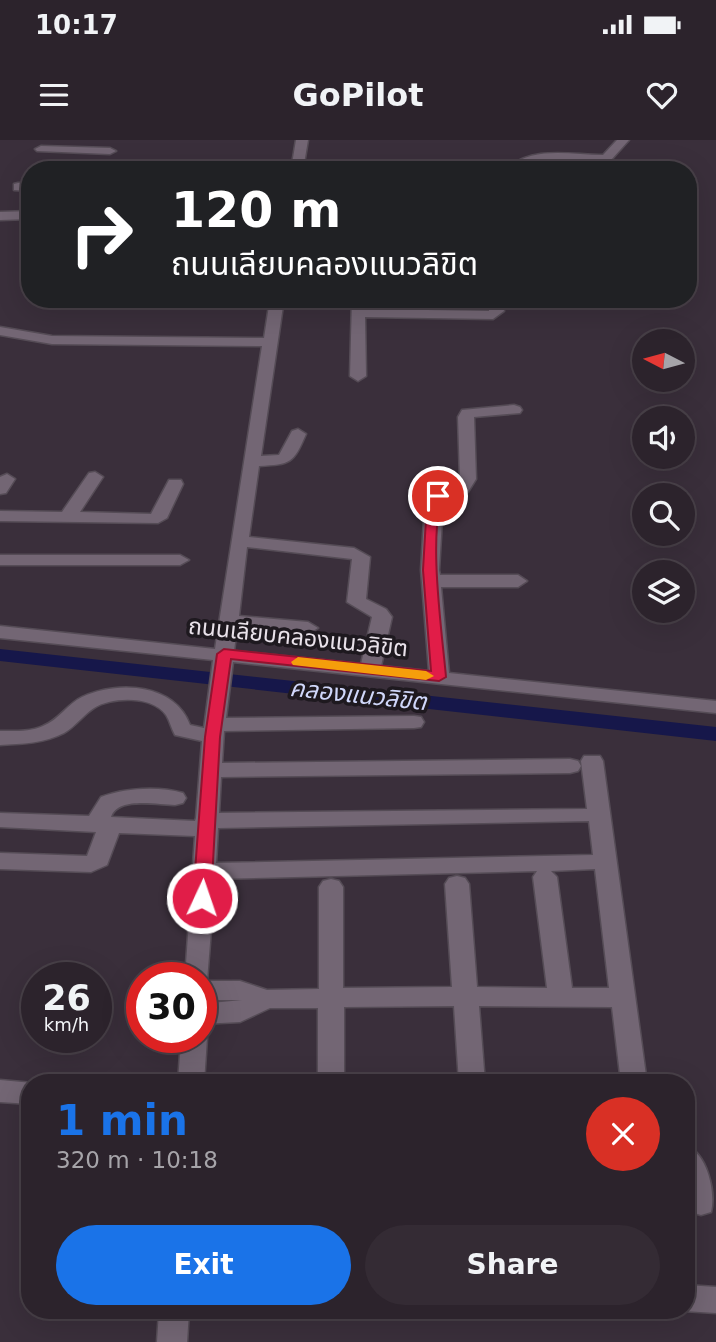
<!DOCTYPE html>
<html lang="en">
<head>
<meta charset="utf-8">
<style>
  :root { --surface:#2c232c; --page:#342b34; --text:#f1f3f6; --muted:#a6a4a9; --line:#484048; --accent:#1a73e8 }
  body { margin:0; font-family:"DejaVu Sans","Noto Sans Thai",sans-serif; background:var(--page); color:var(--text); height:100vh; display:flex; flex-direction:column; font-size:26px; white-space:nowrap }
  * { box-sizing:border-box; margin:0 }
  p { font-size:23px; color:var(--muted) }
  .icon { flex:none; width:38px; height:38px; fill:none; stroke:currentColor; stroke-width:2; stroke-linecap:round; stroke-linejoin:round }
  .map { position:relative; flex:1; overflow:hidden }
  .side { position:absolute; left:21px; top:934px; width:674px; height:245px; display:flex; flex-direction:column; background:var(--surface); border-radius:28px; box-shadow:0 7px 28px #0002,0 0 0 2px var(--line) }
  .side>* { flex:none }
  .hud { position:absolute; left:21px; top:21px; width:676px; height:147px; border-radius:28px; box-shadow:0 7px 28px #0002,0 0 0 2px var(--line); background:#202124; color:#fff; overflow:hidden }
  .needle { width:46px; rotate:276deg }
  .controls { position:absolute; left:632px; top:189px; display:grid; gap:14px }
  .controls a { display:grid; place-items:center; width:63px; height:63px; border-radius:50%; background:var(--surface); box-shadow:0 7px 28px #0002,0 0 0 2px var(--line); font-size:35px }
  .speed { position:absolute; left:21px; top:822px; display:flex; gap:14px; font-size:35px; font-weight:700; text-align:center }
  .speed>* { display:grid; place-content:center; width:91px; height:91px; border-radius:50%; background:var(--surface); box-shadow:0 7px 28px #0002,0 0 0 2px var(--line); line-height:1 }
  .speed small { font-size:18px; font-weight:400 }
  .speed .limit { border:10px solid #d22; background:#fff; color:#111 }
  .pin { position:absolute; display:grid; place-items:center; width:60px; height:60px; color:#fff; margin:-30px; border:4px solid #fff; border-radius:50%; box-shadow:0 2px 7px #0007 }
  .me { position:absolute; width:77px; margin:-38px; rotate:3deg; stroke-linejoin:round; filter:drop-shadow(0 0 5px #0008) }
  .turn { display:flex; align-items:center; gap:24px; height:147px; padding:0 35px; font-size:32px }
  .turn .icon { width:91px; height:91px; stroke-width:2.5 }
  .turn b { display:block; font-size:49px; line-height:60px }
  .round { display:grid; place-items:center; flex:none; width:74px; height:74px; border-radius:37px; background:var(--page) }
  .headline { display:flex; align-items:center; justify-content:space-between; height:119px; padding:0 35px }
  h1 { font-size:42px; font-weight:600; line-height:52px; color:var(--accent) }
  .action { display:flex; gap:14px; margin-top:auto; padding:14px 35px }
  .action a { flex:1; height:80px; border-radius:42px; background:var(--accent); color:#fff; font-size:28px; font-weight:600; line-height:80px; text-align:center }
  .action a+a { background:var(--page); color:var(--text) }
  .status { display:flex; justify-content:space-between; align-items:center; height:49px; padding:0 35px; background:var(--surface); direction:ltr }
  .status svg { height:19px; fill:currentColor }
  header { display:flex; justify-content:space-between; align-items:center; height:91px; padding:0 35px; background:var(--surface); font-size:32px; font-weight:600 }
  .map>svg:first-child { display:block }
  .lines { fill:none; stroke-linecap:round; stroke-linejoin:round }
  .canal { fill:#16174a; fill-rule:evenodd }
  .minor-casing { stroke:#554c56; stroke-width:3 }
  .minor { fill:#736674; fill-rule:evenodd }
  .route { fill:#e11d48; stroke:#92132f; stroke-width:2 }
  .slow { fill:#f59e0b }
  .labels { text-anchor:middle; stroke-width:7; stroke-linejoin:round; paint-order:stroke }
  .street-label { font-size:23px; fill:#e9e2ea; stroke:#1e191f }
  .water-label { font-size:24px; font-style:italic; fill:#d0d7fa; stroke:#1e191f }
</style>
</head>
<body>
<div class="status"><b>10:17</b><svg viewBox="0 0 49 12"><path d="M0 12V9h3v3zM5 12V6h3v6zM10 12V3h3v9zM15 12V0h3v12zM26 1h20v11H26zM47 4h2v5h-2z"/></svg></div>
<header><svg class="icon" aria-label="menu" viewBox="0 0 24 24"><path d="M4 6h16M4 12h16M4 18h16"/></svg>GoPilot<svg class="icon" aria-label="heart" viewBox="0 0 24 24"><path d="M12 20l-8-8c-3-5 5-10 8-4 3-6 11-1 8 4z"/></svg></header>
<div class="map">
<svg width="716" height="1202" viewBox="0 0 716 1202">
  <rect width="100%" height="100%" fill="#3a2f3b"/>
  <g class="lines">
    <path class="canal" d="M0 509 716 587V601L0 521Z"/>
    <g class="minor-casing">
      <path id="minor" d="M296 0H308L303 30H291Z
        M617 0H629L611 20H545L520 30H505C532 5 570 15 603 15Z
        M41 6 110 8 116 11 110 14 37 11 35 9Z
        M18 43H30V51L14 50V44Z
        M30 71V79L0 80V72Z
        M270 159H284L261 316 279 315 292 291 298 289 306 294C293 324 291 324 259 326L249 397 354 408 370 417 366 459 386 469 392 477 381 526 429 531 421 430 425 362C435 350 451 351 460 339L458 277 462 270 514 265 520 267 522 270 520 273 474 277 476 339 468 352 443 363 439 430 440 435H518L527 441 518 447H441L449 533 716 561V573L233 522 226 578 414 576 421 577 424 582 421 587 414 588 224 591 222 623 570 619 578 621 581 626 578 631 570 633 221 637 219 673 587 669 581 621 584 616H600L603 621 647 943H621L612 867 479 866 485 943H459L454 866 344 867V943H318V868H270L240 882 201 884V864L242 860H201V838H185L195 696 119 693 107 725 91 732 0 729V713L87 716 96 692 0 687V673L89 676 101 657C125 648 158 646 183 653L186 658 183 663 175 665C158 665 118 656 111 677L195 681 196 678 202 601 175 595C171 588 170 581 166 575 152 555 111 557 94 568 83 575 76 586 64 593 45 603 22 604 0 605V591C14 591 30 592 43 586 59 580 67 564 82 557 119 540 175 544 190 585L204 588 213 520 0 498V486L215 509 262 206 52 204 0 195V187L52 196 264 198ZM247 407 352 419 347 462 372 477 361 524 234 511 237 487 308 494 318 488 308 482 239 476ZM589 681 593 715 216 723 218 688ZM595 729 609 848H572L557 737 551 731ZM537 731 533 737 547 848 477 847 469 744 465 738 457 736 449 738 445 744 452 847 343 848V747L339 741 331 739 323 741 319 747V849L267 850 240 841H207L215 739Z
        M352 159H364L365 169 489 171 488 159H502L504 171 493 179 365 177 366 236 358 241 350 236Z
        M95 332 103 337 80 372 151 374 169 340H181L183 344 167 378 158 383 0 381V371L62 372 89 333Z
        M7 334 15 339 6 353 0 354V337Z
        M0 415H180L189 420 180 425H0Z
        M201 890 207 898 204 943H178L181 898H201Z
        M0 940 33 943H30V964L0 962Z
        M686 1006C707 1013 716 1052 711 1072L701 1075 691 1072 687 1063Z
        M686 1145 716 1147V1173L684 1171Z
        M159 1171H189L187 1202H157Z"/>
    </g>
    <use href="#minor" class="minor"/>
  </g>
  <path class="route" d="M438 353 445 356C426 382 443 501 446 537L439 541 231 519 220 597 211 758 208 762H196L193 758 205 597 217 514 224 509 431 531 423 430 427 362Z"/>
  <path class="slow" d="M298 517 426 531 434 536 426 540 293 525 291 522Z"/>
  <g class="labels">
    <g class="street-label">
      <text transform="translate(298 497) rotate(6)" y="8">ถนนเลียบคลองแนวลิขิต</text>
    </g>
    <g class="water-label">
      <text transform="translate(358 555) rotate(6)" y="8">คลองแนวลิขิต</text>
    </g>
  </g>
</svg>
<div class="controls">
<a><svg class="needle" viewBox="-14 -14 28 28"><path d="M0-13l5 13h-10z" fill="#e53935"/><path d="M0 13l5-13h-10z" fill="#a6a4a9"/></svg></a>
<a><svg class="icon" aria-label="sound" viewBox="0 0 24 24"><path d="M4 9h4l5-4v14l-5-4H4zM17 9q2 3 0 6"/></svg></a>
<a><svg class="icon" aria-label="search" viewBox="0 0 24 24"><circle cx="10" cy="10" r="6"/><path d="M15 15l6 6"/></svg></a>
<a><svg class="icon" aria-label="layers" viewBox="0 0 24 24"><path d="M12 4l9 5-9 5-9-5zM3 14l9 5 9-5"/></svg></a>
</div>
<div class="speed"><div>26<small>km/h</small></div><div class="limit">30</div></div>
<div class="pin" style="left:438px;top:356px;background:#d93025"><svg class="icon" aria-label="arrive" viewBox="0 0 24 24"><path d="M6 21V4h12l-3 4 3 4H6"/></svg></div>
<svg class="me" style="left:202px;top:758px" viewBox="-20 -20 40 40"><circle r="17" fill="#e11d48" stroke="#fff" stroke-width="3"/><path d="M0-11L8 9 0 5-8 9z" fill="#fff"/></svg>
<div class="hud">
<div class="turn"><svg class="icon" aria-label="right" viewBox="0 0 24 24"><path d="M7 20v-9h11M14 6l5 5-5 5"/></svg><div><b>120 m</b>ถนนเลียบคลองแนวลิขิต</div></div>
</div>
<section class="side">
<div class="headline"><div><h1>1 min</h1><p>320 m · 10:18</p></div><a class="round" style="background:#d93025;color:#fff"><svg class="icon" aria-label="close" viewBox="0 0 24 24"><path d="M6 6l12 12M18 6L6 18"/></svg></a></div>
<div class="action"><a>Exit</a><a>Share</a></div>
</section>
</div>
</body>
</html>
